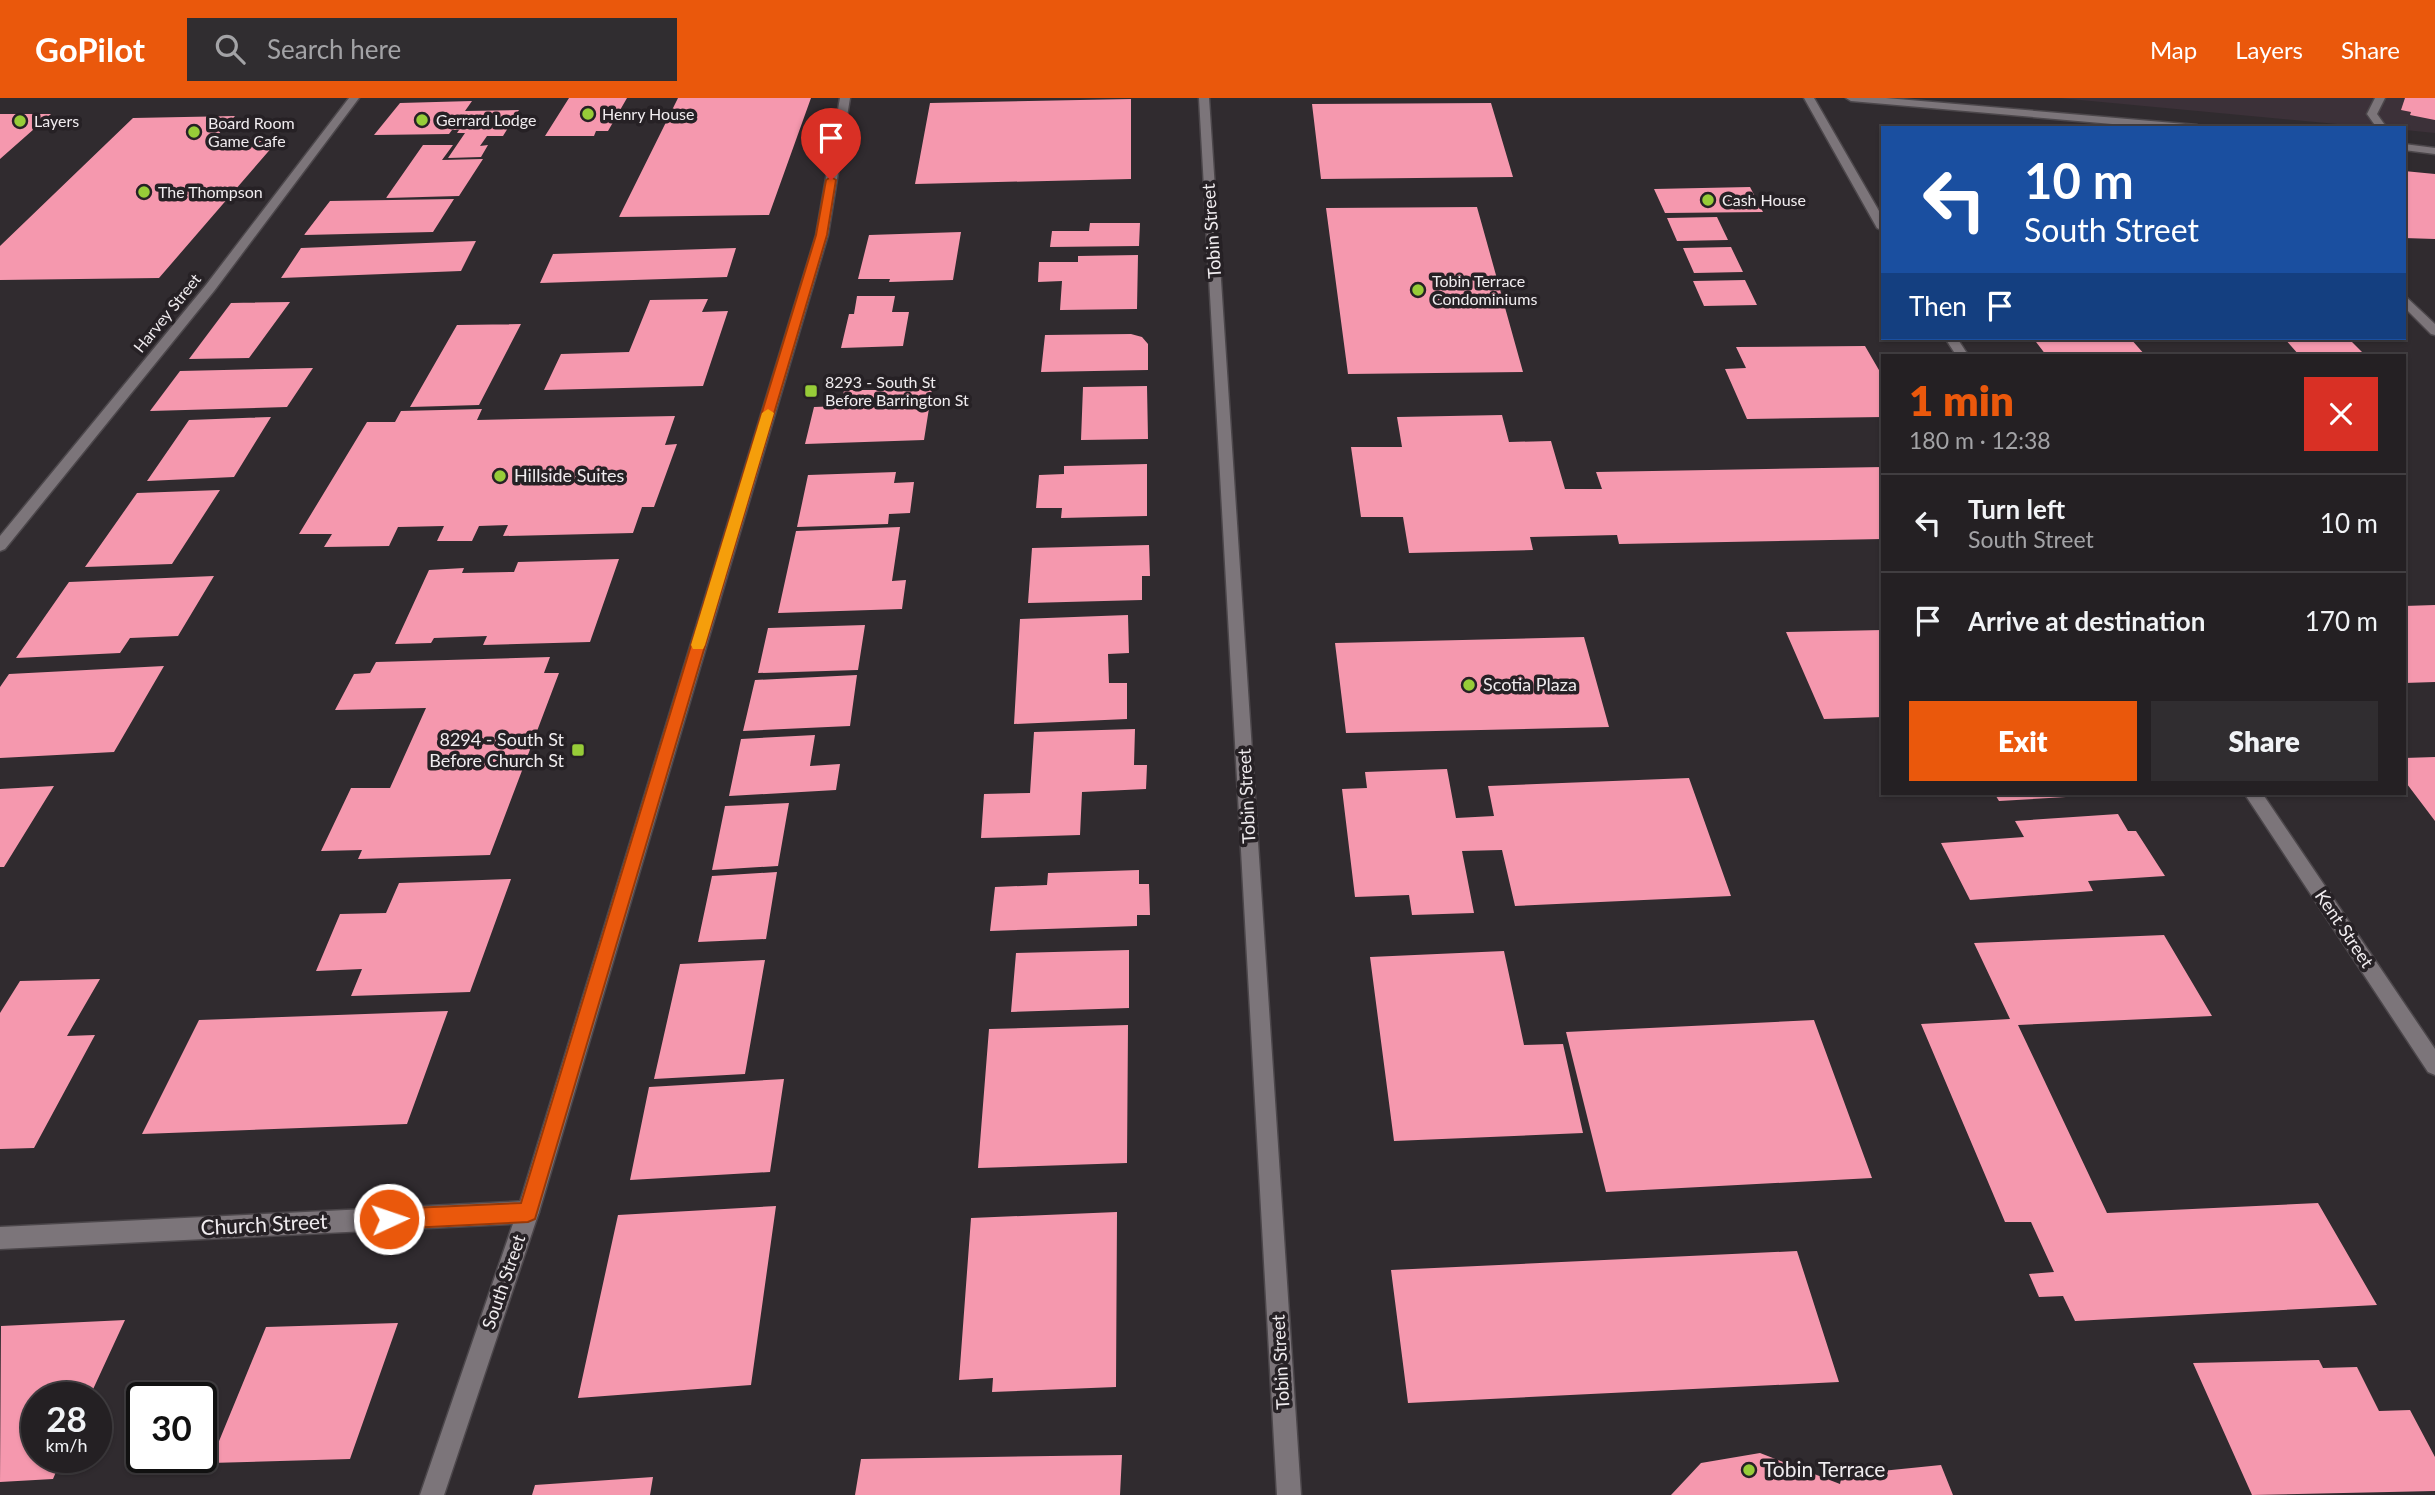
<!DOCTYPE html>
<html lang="en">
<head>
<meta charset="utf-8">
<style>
  :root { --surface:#242023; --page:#302d30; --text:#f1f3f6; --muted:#a3a3a6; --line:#413e41; --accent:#ea580c }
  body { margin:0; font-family:Lato,sans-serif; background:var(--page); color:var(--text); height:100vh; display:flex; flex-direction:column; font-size:26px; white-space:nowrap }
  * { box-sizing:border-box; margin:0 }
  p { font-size:23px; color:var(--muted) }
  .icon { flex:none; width:38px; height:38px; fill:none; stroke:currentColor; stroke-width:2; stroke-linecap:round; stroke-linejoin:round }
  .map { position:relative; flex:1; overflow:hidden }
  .sheet { position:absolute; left:1881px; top:256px; width:525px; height:441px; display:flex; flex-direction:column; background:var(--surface); border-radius:0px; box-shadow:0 2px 5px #0004,0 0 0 2px var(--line) }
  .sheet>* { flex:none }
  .hud { position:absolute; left:1881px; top:28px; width:525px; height:214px; border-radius:0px; box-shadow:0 2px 5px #0004,0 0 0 2px var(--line); background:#1a4fa0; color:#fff; overflow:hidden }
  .speed { position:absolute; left:21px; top:1284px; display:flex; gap:14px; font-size:35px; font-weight:700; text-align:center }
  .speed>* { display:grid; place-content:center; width:91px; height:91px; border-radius:50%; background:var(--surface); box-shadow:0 2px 5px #0004,0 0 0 2px var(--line); line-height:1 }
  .speed small { font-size:18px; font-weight:400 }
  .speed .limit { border:4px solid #111; border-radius:10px; background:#fff; color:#111 }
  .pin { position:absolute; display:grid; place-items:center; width:60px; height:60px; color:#fff; margin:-72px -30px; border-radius:50% 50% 50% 0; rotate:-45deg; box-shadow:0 0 7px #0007 }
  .pin .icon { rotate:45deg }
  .me { position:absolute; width:77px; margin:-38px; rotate:87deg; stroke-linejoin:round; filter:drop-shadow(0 0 5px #0008) }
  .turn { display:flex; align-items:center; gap:24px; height:147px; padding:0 28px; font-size:32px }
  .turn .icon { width:91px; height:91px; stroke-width:2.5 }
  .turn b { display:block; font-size:49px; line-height:60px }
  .then { display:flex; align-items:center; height:66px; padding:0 28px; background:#0003; gap:14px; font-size:26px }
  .round { display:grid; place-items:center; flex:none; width:74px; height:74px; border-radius:0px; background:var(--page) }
  .overview { display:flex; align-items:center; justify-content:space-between; height:119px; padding:0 28px }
  h1 { font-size:42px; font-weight:800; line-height:52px; color:var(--accent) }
  .cta { display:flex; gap:14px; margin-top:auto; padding:14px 28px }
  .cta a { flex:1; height:80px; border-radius:0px; background:var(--accent); color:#fff; font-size:28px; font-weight:800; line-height:80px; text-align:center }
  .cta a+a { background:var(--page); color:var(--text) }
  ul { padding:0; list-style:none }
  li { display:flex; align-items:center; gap:21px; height:98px; padding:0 28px; border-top:2px solid var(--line) }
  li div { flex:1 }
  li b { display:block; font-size:26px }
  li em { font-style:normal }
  header { display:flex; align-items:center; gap:42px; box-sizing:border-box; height:98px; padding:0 35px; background:var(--accent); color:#fff }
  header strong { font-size:33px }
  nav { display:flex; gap:38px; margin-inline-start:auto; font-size:24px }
  .search { width:490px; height:63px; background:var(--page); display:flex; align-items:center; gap:18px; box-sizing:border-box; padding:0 24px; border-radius:0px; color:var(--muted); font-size:26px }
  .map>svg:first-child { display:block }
  .built { fill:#3c3139 }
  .building { fill:#f598ae }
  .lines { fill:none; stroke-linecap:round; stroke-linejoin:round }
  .service-casing { stroke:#4c474b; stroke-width:3 }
  .minor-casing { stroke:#4c474b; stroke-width:3 }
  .tertiary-casing { stroke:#4c474b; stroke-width:3 }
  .secondary-casing { stroke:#4c474b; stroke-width:3 }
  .service { fill:#7c757a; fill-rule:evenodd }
  .minor { fill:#7c757a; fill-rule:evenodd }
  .tertiary { fill:#7c757a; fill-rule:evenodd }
  .secondary { fill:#7c757a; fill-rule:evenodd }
  .route { fill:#ea580c; stroke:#983908; stroke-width:2 }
  .slow { fill:#f59e0b }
  .poi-dot { fill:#97cc38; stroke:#262125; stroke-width:2.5 }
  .labels { text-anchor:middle; stroke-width:7; stroke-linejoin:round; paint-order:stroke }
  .far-poi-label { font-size:16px; fill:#f0ecef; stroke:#262125; text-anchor:start }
  .far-street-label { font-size:16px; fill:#f0ecef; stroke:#262125 }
  .street-label { font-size:18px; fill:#f0ecef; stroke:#262125 }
  .poi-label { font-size:18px; fill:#f0ecef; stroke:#262125; text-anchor:start }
  .near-street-label { font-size:21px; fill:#f0ecef; stroke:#262125 }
  .near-poi-label { font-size:21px; fill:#f0ecef; stroke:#262125; text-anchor:start }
</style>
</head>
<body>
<header>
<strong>GoPilot</strong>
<div class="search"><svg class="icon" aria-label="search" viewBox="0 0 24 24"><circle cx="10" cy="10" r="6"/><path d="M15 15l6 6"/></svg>Search here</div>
<nav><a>Map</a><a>Layers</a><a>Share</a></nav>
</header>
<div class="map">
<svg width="2435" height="1397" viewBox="0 0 2435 1397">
  <rect width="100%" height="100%" fill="#302b2f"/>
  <path class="built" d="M2059 0H2435V35L2405 32 2404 30H2380Z"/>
  <path class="building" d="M569 0H627L608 33H596L594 38H545Z
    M678 0H811L769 117 619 119Z
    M2405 0H2435V22L2410 17 2411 14 2401 12Z
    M1131 1V81L915 86 930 5Z
    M472 3 465 13 519 12 503 38H487L480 48 488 47 481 59 448 60 465 35H457L459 32H452L449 36 374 37 400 5Z
    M1491 5 1513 79 1321 81 1312 6Z
    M0 16H51L0 61Z
    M235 18 214 41 280 40 159 180 0 182V148L133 20Z
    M423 47H453L442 62 483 61 459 98 386 100Z
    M2404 73 2435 76V141L2404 140Z
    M1750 89 1763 114 1665 115 1654 91Z
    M454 101 433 134 304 137 330 103Z
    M1477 109 1523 274 1348 276 1326 110Z
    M1717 119 1728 142 1677 143 1667 120Z
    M1090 125H1140L1139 148 1050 149 1052 133H1089Z
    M961 134 953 182 889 184 890 181H858L869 137Z
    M476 143 461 173 281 180 301 150Z
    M1731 149 1743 174 1694 175 1683 150Z
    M736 150 727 179 540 185 553 156Z
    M1138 157 1137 211 1060 212 1062 183 1038 184 1039 164H1078V158Z
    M1745 182 1757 207 1704 208 1693 183Z
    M857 198H895L892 214H909L903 248 841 250 849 216H854Z
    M708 201 702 214 728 213 703 288 544 292 561 256 629 254 650 202Z
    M290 204 249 260 189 261 231 205Z
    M521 226 479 307 410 309 457 227Z
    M1131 236 1142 239 1148 246V272L1041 274 1045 237Z
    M2033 240H2130L2145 257H2046Z
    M2284 240H2348L2365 257H2299Z
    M1865 248 1883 279V319L1747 321 1725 271 1746 270 1736 249Z
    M313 270 287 309 150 313 180 273Z
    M933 285 924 342 805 346 814 309 841 308 844 292H890L891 286Z
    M1147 288 1148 341 1081 342 1083 289Z
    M482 311 477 322 675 318 665 347 677 346 654 409H642L633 435 503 438 508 427 479 428 472 443H437L444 428 398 429 389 448 324 449 332 436H299L367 324H395L401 313Z
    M1502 317 1509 344 1551 343 1565 391H1602L1596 374 1883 369V441L1619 446 1617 437 1530 439 1533 452 1409 455 1403 419H1361L1351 349H1402L1397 319Z
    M271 319 234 379 147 383 189 322Z
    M1147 366V418L1061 420 1062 410H1036L1039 377 1064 376V368Z
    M896 374 894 385 914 384 910 415 889 416 888 426 797 429 808 377Z
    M220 392 172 466 85 469 137 395Z
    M900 429 892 483 906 482 902 511 778 515 796 433Z
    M1149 447 1150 478H1142V502L1028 505 1032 450Z
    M619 461 590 544 483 547 487 538 434 540 431 545 395 546 429 472 464 470 462 475 514 474 518 464Z
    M214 478 178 538 130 540 120 555 16 560 69 484Z
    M2435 507V584L2404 585V508Z
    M1128 517 1129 555 1108 556 1109 585H1127V621L1014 626 1020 521Z
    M865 527 858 572 758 575 768 530Z
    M1883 532V619L1824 621 1786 534Z
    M1584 539 1609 629 1346 635 1335 545Z
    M550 559 544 575H559L490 757 358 761 362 752 321 753 351 690H390L426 610 335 612 354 576 370 575 376 564Z
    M164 568 114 654 0 660V589L9 576Z
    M857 577 850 628 743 633 755 582Z
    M1135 631 1134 667H1147L1146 691 1082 694 1080 737 981 740 984 696 1030 695 1034 634Z
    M815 637 810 668 840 666 836 692 729 698 741 641Z
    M2435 659V723L2404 682V660Z
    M1447 671 1456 720 1494 718 1488 688 1689 680 1731 798 1515 808 1502 752 1462 753 1474 815 1412 817 1409 797 1355 799 1342 691 1367 690 1365 674Z
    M54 688 4 769H0V691Z
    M1994 695H2081L2083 698 1999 703Z
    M789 705 778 768 712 772 725 708Z
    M2118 716 2128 733H2136L2165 778 2088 783 2093 793 1970 802 1941 745 2024 739 2015 723Z
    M1139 772V786H1149L1150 817H1137V828L990 833 995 789 1047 787 1048 775Z
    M777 774 766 841 698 844 712 778Z
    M511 781 470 894 351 898 362 871 316 873 340 816 386 815 399 785Z
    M2164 837 2212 918 2018 927 2107 1115 2318 1105 2377 1207 2075 1223 2063 1198 2039 1199 2029 1176 2054 1174 2031 1124H2005L1921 926 2010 921 1974 845Z
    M1129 852V910L1011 914 1016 855Z
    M1504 853 1524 947 1563 946 1583 1035 1394 1043 1370 859Z
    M765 862 745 976 654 981 680 866Z
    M100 881 67 938 95 937 34 1050 0 1051V915L20 883Z
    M448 913 407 1026 142 1036 199 922Z
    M1814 922 1872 1080 1606 1094 1566 934Z
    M1128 927 1127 1065 978 1070 989 931Z
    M784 981 770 1074 630 1082 649 989Z
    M776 1108 751 1287 578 1300 618 1117Z
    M1117 1114 1116 1289 992 1294 993 1280 959 1282 971 1120Z
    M1797 1153 1839 1284 1408 1305 1391 1172Z
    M125 1222 89 1300H37V1360H62L53 1381 0 1384 1 1228Z
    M398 1225 350 1361 210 1365 266 1229Z
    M2319 1262 2323 1270 2357 1269 2379 1313 2410 1312 2435 1359V1393L2252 1397 2193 1265Z
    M1760 1355 1840 1386 1842 1377 1941 1367 1953 1397H1671L1701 1365Z
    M1122 1357 1120 1397H855L861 1361Z
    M653 1379 650 1397H532L535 1387Z"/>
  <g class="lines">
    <g class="service-casing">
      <path id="service" d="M2375 0H2385L2377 16 2387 30H2377L2367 16Z"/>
    </g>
    <g class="minor-casing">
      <path id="minor" d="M349 0H359L214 193 5 451 0 453V438L206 187Z
        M1199 0H1209L1301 1397H1277Z
        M1804 0H1814L1883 120V133L1877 130Z
        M2404 197 2435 226V237L2431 236 2404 209Z
        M1945 240H1957L1968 257H1956Z
        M2244 695H2262L2435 951V977L2428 974Z
        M528 1103 536 1107 539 1114 536 1121 528 1125 0 1151V1129Z"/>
    </g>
    <g class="tertiary-casing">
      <path id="tertiary" d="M1846 0H1886L2197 27 2202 30H2158L1851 3Z
        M2404 46 2435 50V56L2404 52Z"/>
    </g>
    <g class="secondary-casing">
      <path id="secondary" d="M840 0H850L828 137 539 1114 444 1397H420L517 1114 816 137Z"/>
    </g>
    <use href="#service" class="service"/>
    <use href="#minor" class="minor"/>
    <use href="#tertiary" class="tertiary"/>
    <use href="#secondary" class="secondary"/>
  </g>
  <path class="route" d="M831 79 836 82 827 137 535 1121 528 1124 389 1131 382 1128 379 1121 382 1114 389 1111 521 1105 816 137 826 82Z"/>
  <path class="slow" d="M768 311 774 315 705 547 703 551H693L691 547 762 315Z"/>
  <g class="poi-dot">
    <circle cx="588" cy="16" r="7"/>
    <circle cx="422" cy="22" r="7"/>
    <circle cx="20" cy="23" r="7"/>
    <circle cx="194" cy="34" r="7"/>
    <circle cx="144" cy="94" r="7"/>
    <circle cx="1708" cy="102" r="7"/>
    <circle cx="1418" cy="192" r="7"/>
    <rect x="804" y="286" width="14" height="14" rx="3.5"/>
    <circle cx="500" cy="378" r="7"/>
    <circle cx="1469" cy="587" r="7"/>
    <rect x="571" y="645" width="14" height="14" rx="3.5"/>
    <circle cx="1749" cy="1372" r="7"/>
  </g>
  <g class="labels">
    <g class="far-poi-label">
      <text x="602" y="22">Henry House</text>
      <text x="436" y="28">Gerrard Lodge</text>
      <text x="34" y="29">Layers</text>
      <text x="208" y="31">Board Room<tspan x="208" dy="18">Game Cafe</tspan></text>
      <text x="158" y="100">The Thompson</text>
      <text x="1722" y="108">Cash House</text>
      <text x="1432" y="189">Tobin Terrace<tspan x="1432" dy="18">Condominiums</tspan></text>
      <text x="825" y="290">8293 - South St<tspan x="825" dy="18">Before Barrington St</tspan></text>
    </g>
    <g class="far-street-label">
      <text transform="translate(167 215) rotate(-51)" y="6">Harvey Street</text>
    </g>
    <g class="street-label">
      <text transform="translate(1212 133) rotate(-94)" y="6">Tobin Street</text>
      <text transform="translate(1247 698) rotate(-93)" y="6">Tobin Street</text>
      <text transform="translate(2344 831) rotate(56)" y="6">Kent Street</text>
      <text transform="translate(504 1184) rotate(-71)" y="6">South Street</text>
      <text transform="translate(1281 1264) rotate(-93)" y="6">Tobin Street</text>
    </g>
    <g class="poi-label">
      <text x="514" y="384">Hillside Suites</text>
      <text x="1483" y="593">Scotia Plaza</text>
      <text x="564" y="648" text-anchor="end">8294 - South St<tspan x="564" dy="21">Before Church St</tspan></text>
    </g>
    <g class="near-street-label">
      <text transform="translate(264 1127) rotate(-3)" y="7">Church Street</text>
    </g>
    <g class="near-poi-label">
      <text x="1763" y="1379">Tobin Terrace</text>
    </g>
  </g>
</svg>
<div class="speed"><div>28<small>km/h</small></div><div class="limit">30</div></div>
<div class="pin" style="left:831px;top:82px;background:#d93025"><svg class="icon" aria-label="arrive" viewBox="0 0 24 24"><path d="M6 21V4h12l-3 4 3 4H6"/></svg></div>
<svg class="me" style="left:389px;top:1121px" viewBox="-20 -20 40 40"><circle r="17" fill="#ea580c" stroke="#fff" stroke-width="3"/><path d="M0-11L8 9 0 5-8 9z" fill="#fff"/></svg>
<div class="hud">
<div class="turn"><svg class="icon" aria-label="left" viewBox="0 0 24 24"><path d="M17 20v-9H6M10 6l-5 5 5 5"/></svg><div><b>10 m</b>South Street</div></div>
<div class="then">Then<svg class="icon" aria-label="arrive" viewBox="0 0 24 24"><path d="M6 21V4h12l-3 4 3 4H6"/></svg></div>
</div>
<section class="sheet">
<div class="overview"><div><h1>1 min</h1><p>180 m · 12:38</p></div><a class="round" style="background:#d93025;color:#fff"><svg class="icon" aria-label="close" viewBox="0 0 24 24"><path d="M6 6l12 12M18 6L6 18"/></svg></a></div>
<ul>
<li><svg class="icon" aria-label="left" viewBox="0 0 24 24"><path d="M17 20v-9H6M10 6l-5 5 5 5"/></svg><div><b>Turn left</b><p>South Street</p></div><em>10 m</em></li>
<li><svg class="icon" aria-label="arrive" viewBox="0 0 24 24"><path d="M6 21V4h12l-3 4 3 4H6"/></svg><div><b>Arrive at destination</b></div><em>170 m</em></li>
</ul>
<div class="cta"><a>Exit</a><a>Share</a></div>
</section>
</div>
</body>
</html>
